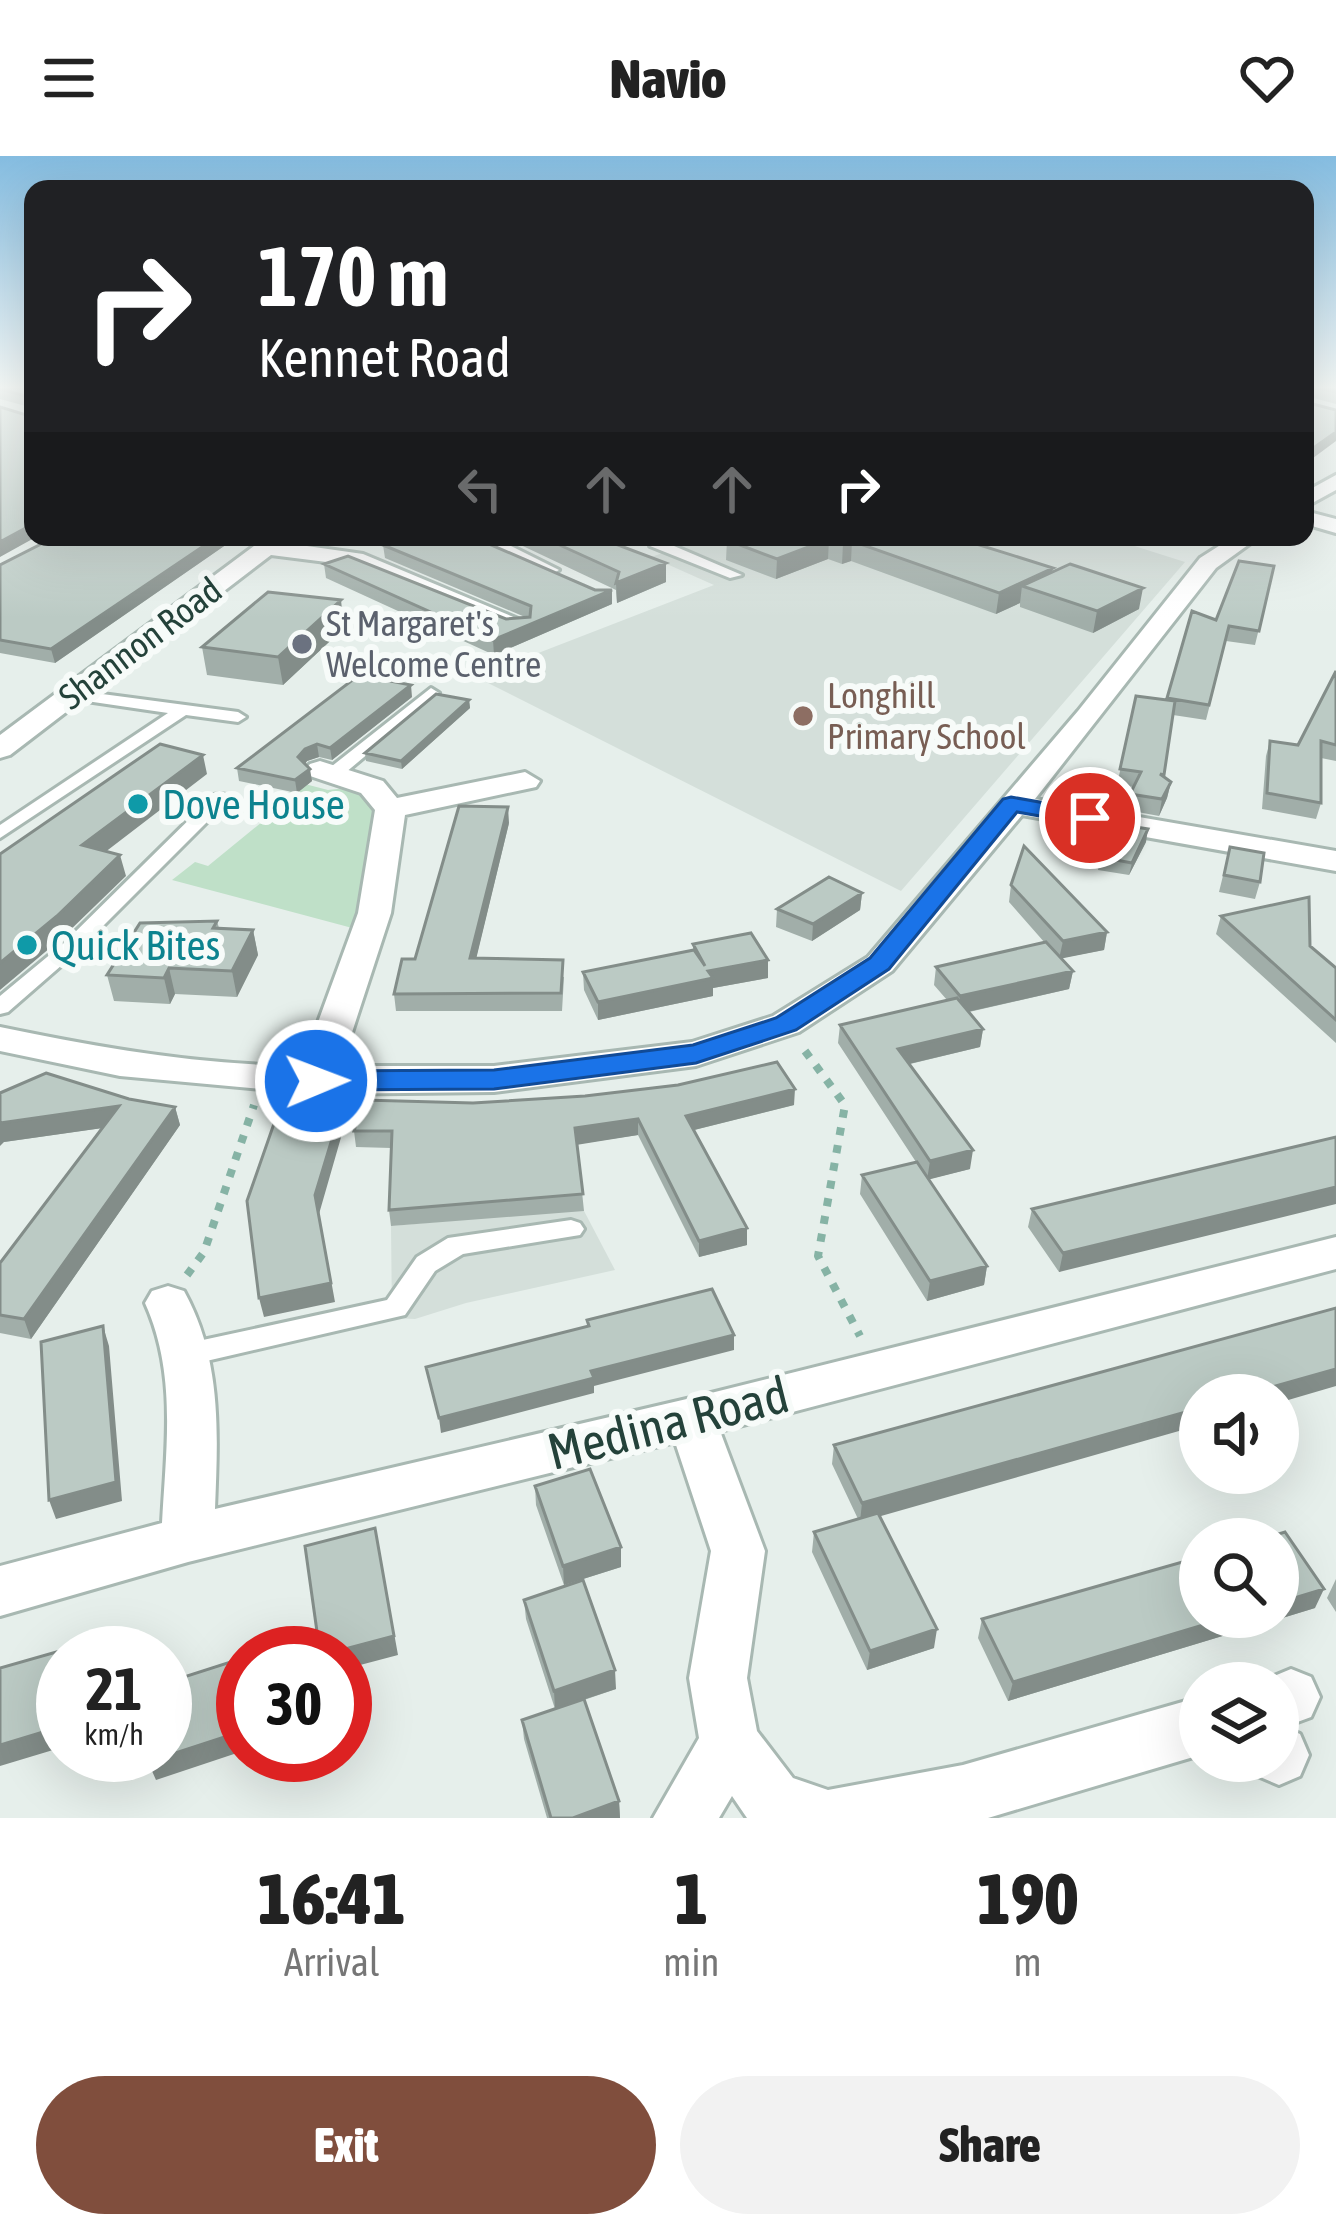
<!DOCTYPE html>
<html lang="en">
<head>
<meta charset="utf-8">
<style>
  :root { --surface:#fff; --page:#f2f2f2; --text:#222; --muted:#767676; --accent:#804e3d }
  body { margin:0; font-family:"Asap Condensed",sans-serif; background:var(--page); color:var(--text); height:100vh; display:flex; flex-direction:column; font-size:45px; white-space:nowrap }
  * { box-sizing:border-box; margin:0 }
  p { font-size:39px; color:var(--muted) }
  .icon { flex:none; width:66px; height:66px; fill:none; stroke:currentColor; stroke-width:2; stroke-linecap:round; stroke-linejoin:round }
  .map { position:relative; height:1662px; overflow:hidden }
  .details { display:flex; flex-direction:column; background:var(--surface); flex:1 }
  .details>* { flex:none }
  .guide { position:absolute; left:24px; top:24px; width:1290px; height:366px; border-radius:24px; box-shadow:0 12px 48px #0002; background:#202124; color:#fff; overflow:hidden }
  .buttons { position:absolute; left:1179px; top:1218px; display:grid; gap:24px }
  .buttons a { display:grid; place-items:center; width:120px; height:120px; border-radius:50%; background:var(--surface); box-shadow:0 12px 48px #0002; font-size:60px }
  .speed { position:absolute; left:36px; top:1470px; display:flex; gap:24px; font-size:60px; font-weight:700; text-align:center }
  .speed>* { display:grid; place-content:center; width:156px; height:156px; border-radius:50%; background:var(--surface); box-shadow:0 12px 48px #0002; line-height:1 }
  .speed small { font-size:30px; font-weight:400 }
  .speed .limit { border:18px solid #d22; background:#fff; color:#111 }
  .pin { position:absolute; display:grid; place-items:center; width:102px; height:102px; color:#fff; margin:-51px; border:6px solid #fff; border-radius:50%; box-shadow:0 3px 12px #0007 }
  .me { position:absolute; width:132px; margin:-66px; rotate:89deg; stroke-linejoin:round; filter:drop-shadow(0 0 9px #0008) }
  .turn { display:flex; align-items:center; gap:42px; height:252px; padding:0 36px; font-size:54px }
  .turn .icon { width:156px; height:156px; stroke-width:2.5 }
  .turn b { display:block; font-size:84px; line-height:102px }
  .lanes { display:flex; align-items:center; height:114px; padding:0 36px; background:#0003; justify-content:center; gap:60px; direction:ltr }
  .lanes .off { opacity:.35 }
  .eta { display:flex; justify-content:space-evenly; align-items:center; height:204px; text-align:center }
  .eta b { font-size:72px; font-weight:800; line-height:84px }
  .cta { display:flex; gap:24px; margin-top:auto; padding:24px 36px }
  .cta a { flex:1; height:138px; border-radius:72px; background:var(--accent); color:#fff; font-size:48px; font-weight:800; line-height:138px; text-align:center }
  .cta a+a { background:var(--page); color:var(--text) }
  header { display:flex; justify-content:space-between; align-items:center; height:156px; padding:0 36px; background:var(--surface); font-size:54px; font-weight:800 }
  .map>svg:first-child { display:block }
  .built { fill:#d4dfda }
  .green { fill:#bfe0c8 }
  .lines { fill:none; stroke-linecap:round; stroke-linejoin:round }
  .lane-casing { stroke:#a8b8b2; stroke-width:6 }
  .street-casing { stroke:#a8b8b2; stroke-width:6 }
  .path { stroke:#86b3a5; stroke-width:8; stroke-dasharray:8 10; stroke-linecap:butt }
  .lane { fill:#fff; fill-rule:evenodd }
  .street { fill:#fff; fill-rule:evenodd }
  .wall { fill:#a1aea9 }
  .shaded-wall { fill:#838d89 }
  .building { fill:#bbcac4; stroke:#838d89; stroke-width:3 }
  .route { fill:#1a73e8; stroke:#114b97; stroke-width:3 }
  .worship-dot { fill:#6b7280; stroke:#f7fbf9; stroke-width:4.5 }
  .education-dot { fill:#8d6e63; stroke:#f7fbf9; stroke-width:4.5 }
  .culture-dot { fill:#0f9aa8; stroke:#f7fbf9; stroke-width:4.5 }
  .labels { text-anchor:middle; stroke-width:12; stroke-linejoin:round; paint-order:stroke }
  .far-worship-label { font-size:36px; fill:#5b616d; stroke:#f7fbf9; text-anchor:start }
  .far-street-label { font-size:36px; fill:#24423a; stroke:#f7fbf9 }
  .far-education-label { font-size:36px; fill:#785e54; stroke:#f7fbf9; text-anchor:start }
  .culture-label { font-size:42px; fill:#0d838f; stroke:#f7fbf9; text-anchor:start }
  .near-street-label { font-size:51px; fill:#24423a; stroke:#f7fbf9 }
</style>
</head>
<body>
<header><svg class="icon" aria-label="menu" viewBox="0 0 24 24"><path d="M4 6h16M4 12h16M4 18h16"/></svg>Navio<svg class="icon" aria-label="heart" viewBox="0 0 24 24"><path d="M12 20l-8-8c-3-5 5-10 8-4 3-6 11-1 8 4z"/></svg></header>
<div class="map">
<svg width="1336" height="1662" viewBox="0 0 1336 1662">
  <rect width="100%" height="100%" fill="#e6efeb"/>
  <path class="built" d="M709 381H1106L1185 406 901 735 476 521 714 429 651 401Z
    M583 1053 615 1114 466 1147 415 1163 392 1162 391 1070Z"/>
  <path class="green" d="M301 627 328 634 356 631 382 658 356 773 172 724 195 706 208 710 295 639 289 636Z"/>
  <g class="lines">
    <g class="lane-casing">
      <path id="lane" d="M650 384H660L742 419 730 422 650 390Z
        M431 532 439 537 437 540 339 622H327V614Z
        M72 534 238 556 246 561 238 566 186 559 0 682V669L168 557 66 542V536Z
        M220 638 226 639V647L78 795 8 856 0 858V840L64 787 214 639Z
        M571 1064 580 1067 584 1073 580 1079 463 1098 435 1115 405 1159 189 1209 179 1206 175 1198 179 1190 189 1187 387 1144 417 1101 448 1082Z"/>
    </g>
    <g class="street-casing">
      <path id="street" d="M1336 319V334L1305 351V336Z
        M1305 355 1336 363V377L1305 368Z
        M266 381H291L286 387 363 398 530 468 527 473H509L350 409 271 399 10 599 0 602V579Z
        M469 381H493L559 414 547 421 539 419 471 388Z
        M1233 381H1259L1216 412 1035 643 1336 695V715L1022 659 892 815 799 876 696 910 494 936 316 938 120 920 0 895V871C101 892 199 909 302 910L358 757 375 654 361 637 310 620 305 614 310 608 320 605 383 625 397 642 525 616 540 625 536 631 405 659 391 757 341 910H494L692 886 773 860 868 801 1078 555 1200 402Z
        M1336 1081V1113L720 1275 765 1395 747 1522 757 1575 793 1622 828 1634 963 1609 1200 1541V1599L988 1662H747L732 1640 719 1662H653L699 1582 689 1522 711 1395 675 1286 188 1406 0 1460V1410L162 1367C166 1291 177 1218 145 1147L152 1135 168 1130 184 1135C222 1204 218 1276 215 1353L691 1242Z
        M1291 1513 1311 1521 1320 1541 1311 1561 1284 1571 1300 1578 1309 1599 1300 1620 1279 1629 1258 1620 1251 1605H1278V1527H1257Z"/>
    </g>
    <path class="path" d="M805 895 845 949 818 1100 860 1180
      M187 1119 204 1096 254 949"/>
    <use href="#lane" class="lane"/>
    <use href="#street" class="street"/>
  </g>
  <path class="wall" d="M0 229H33V252L0 243Z
    M1305 229H1336V248L1306 240Z
    M55 381H225L227 388 55 507 0 497V409Z
    M504 381H597L666 426 617 447 616 434Z
    M954 381 1053 416 1139 453 1093 477 1020 451V447L996 458 851 405 842 408 828 403 776 423 726 404 727 384Z
    M383 389 595 434 612 448 494 499 326 422 324 408 506 463 525 461 385 402Z
    M1274 410 1255 489 1226 485 1206 564 1173 559 1163 621 1171 626 1167 642 1159 660 1127 654 1134 631 1117 629 1136 540 1167 544 1192 455 1216 464Z
    M344 472 283 529 207 519 202 491Z
    M1336 515V605L1321 602V647L1316 663 1262 653 1266 600 1270 585 1298 589Z
    M412 541 332 604 319 601 307 605 305 608 312 625 297 637 239 625 237 612Z
    M469 544 470 552 402 613 366 605 365 597Z
    M509 667 476 802 564 821 562 855H396L394 838 415 803Z
    M1146 686 1129 719 1098 714 1100 701Z
    M1230 691 1260 726 1255 743 1219 736Z
    M1011 729 1107 776 1104 794 1061 802 1073 815 1069 833 969 856 983 873 980 891 910 908 970 1013 929 1023 987 1110 984 1129 927 1145 860 1038 862 1019 916 1006 838 887 840 869 947 844 934 829 936 811 1045 787 1009 746Z
    M862 737 860 754 812 785 776 771 777 753Z
    M1221 760 1310 790 1336 812V887L1216 778Z
    M217 765 219 772 253 774 258 799 237 841 175 838 170 848 114 845 107 819Z
    M693 788 768 822 713 832V840L598 864 584 834 583 816 693 795Z
    M7 936 129 943 175 951 180 969 31 1183 0 1177V1107L102 972 4 986Z
    M473 947 794 949 694 974 747 1089 699 1101 638 979 577 988 584 1055 391 1070 389 1054 391 992 356 991 354 975Z
    M1336 981 1059 1116 1028 1071 1032 1053Z
    M834 1289 880 1361 934 1492 867 1514 812 1396 814 1376 858 1363 832 1308Z
    M535 1330 621 1411 564 1429 536 1349Z
    M1336 1423V1456L1327 1442Z
    M524 1444 616 1533 584 1544 619 1645 620 1662H547L524 1583 522 1564 555 1553 526 1463Z
    M1315 1452 1008 1545 978 1482 982 1463Z"/>
  <path class="shaded-wall" d="M1336 276V285L1305 308V298Z
    M33 368V381H36L0 401V386Z
    M217 381H225L227 388 55 507 51 493Z
    M829 383 828 403 776 423 777 403Z
    M852 385 851 405 842 408 843 388Z
    M666 407V426L617 447 616 427Z
    M1053 412 1050 433 1022 430 1020 447 996 458 999 437Z
    M1143 432 1139 453 1093 477 1097 455Z
    M612 434V448L494 499 493 484Z
    M341 444 344 472 283 529 278 501Z
    M411 529 412 541 332 604 330 592Z
    M469 544 470 552 402 613 401 605Z
    M317 588 319 601 307 605 301 614 298 601 305 593Z
    M203 599 207 618 87 710 82 689Z
    M310 613 312 625 297 637 295 624Z
    M1171 626 1167 642 1159 660 1162 643Z
    M508 651 509 667 472 820 470 802Z
    M1148 673 1146 686 1129 719 1132 707Z
    M120 699 126 720 63 781 0 834V807Z
    M862 737 860 754 812 785 813 768Z
    M253 774 258 799 237 841 232 815Z
    M1107 776 1104 794 1059 803 1063 785Z
    M768 804V822L713 832V840L598 864V846L708 815Z
    M169 812 175 838 170 848 164 822Z
    M1073 815 1069 833 958 858 960 840Z
    M983 873 980 891 896 911 898 893Z
    M795 933 794 949 686 976V960Z
    M119 950 124 969 4 986 0 990V967Z
    M175 951 180 969 31 1183 24 1163Z
    M339 960 342 978 319 1058 335 1146 264 1161 259 1142 315 1039Z
    M638 963V979L576 989 575 972Z
    M973 994 970 1013 927 1024 930 1005Z
    M1336 1031V1048L1059 1116 1063 1097Z
    M747 1072V1089L699 1101V1085Z
    M987 1110 984 1129 927 1145 930 1125Z
    M103 1170 109 1190 122 1345 56 1363 49 1344Z
    M734 1179V1194L594 1230V1237L441 1277 439 1262 591 1215Z
    M1336 1213V1230L1278 1247V1239H1244Z
    M1200 1252V1269L860 1366 862 1347Z
    M375 1372 398 1499 345 1513V1497H330Z
    M621 1391V1411L564 1429 563 1410Z
    M1324 1433 1315 1452 1008 1545 1013 1526 1230 1461H1278V1447Z
    M937 1473 934 1492 867 1514 870 1495Z
    M615 1514 616 1533 555 1553 554 1535Z
    M63 1570V1591L0 1610V1589Z
    M243 1575V1595L156 1624 148 1606Z
    M619 1645 620 1662H573Z"/>
  <path class="building" d="M0 229H33V242L0 233Z
    M1310 229H1336V236Z
    M1305 246 1336 254V276L1305 298Z
    M0 251 33 261V368L0 386Z
    M55 381H217L51 493 0 484V409Z
    M406 381H473L595 434H612L493 484 324 408 348 400 506 463 530 461 531 450 383 389Z
    M542 381H597L666 407 616 427 619 416Z
    M736 381H954L1053 412 999 437 852 385 843 388 829 383 777 403 727 384Z
    M1239 405 1274 410 1259 475 1229 470 1209 549 1167 542 1192 455 1216 464Z
    M1070 408 1143 432 1097 455 1022 430Z
    M268 436 341 444 278 501 202 491Z
    M1336 515V589L1321 585V647L1267 637 1270 585 1298 589Z
    M359 519 411 529 330 592 317 588 305 593 298 601 310 613 295 624 237 612Z
    M436 538 469 544 401 605 365 597Z
    M1136 540 1175 545 1164 619 1160 618 1171 626 1162 643 1130 638 1141 616 1120 613Z
    M160 588 203 599 82 689 120 699 57 760 0 807V698Z
    M459 650 508 651 470 802 563 804 561 837 394 838 402 803H415Z
    M1117 668 1148 673 1132 707 1100 701Z
    M1024 690 1107 776 1063 785 1011 729Z
    M1230 691 1264 697 1260 726 1224 719Z
    M829 721 862 737 813 768 777 753Z
    M1309 741 1310 790 1336 812V864L1221 760Z
    M217 765 213 772 253 774 232 815 169 812 164 822 107 819 140 767Z
    M751 777 768 804 708 815 713 822 598 846 583 816 694 794 705 810 693 788Z
    M1046 786 1073 815 960 840 936 811Z
    M957 842 983 873 898 893 973 994 930 1005 840 869Z
    M777 906 795 933 686 960 747 1072 699 1085 638 963 575 972 583 1038 389 1054 392 975H354L363 944 473 947 585 940 678 929Z
    M46 917 129 943 175 951 24 1163 0 1159V1107L119 950 0 967V937Z
    M277 959 339 960 315 1039 331 1127 259 1142 247 1045Z
    M1336 981V1031L1063 1097 1032 1053Z
    M917 1006 987 1110 930 1125 862 1019Z
    M712 1133 734 1179 591 1215 594 1222 439 1262 426 1211 589 1170 587 1164Z
    M1336 1152V1213L1244 1239H1200V1252L862 1347 834 1289Z
    M103 1170 116 1326 49 1344 41 1186Z
    M590 1313 621 1391 563 1410 535 1330Z
    M878 1357 937 1473 870 1495 814 1376Z
    M375 1372 394 1480 330 1497H320L305 1390Z
    M1285 1376 1324 1433 1278 1447V1383H1262Z
    M1200 1401V1461H1230L1013 1526 982 1463Z
    M583 1424 615 1514 554 1535 524 1444Z
    M116 1479 117 1497H63V1570L0 1589V1512Z
    M243 1502V1575L148 1606V1599H165V1527Z
    M584 1543 619 1645 573 1662H551L522 1564Z"/>
  <linearGradient id="sky" x2="0" y2="1"><stop stop-color="#84bce0"/><stop offset="0.5" stop-color="#f4f8f6"/><stop offset="1" stop-color="#f4f8f6" stop-opacity="0"/></linearGradient>
  <rect width="1336" height="462" fill="url(#sky)"/>
  <path class="route" d="M1011 641 1090 655 1102 662 1090 669 1017 656 889 813 796 874 696 907 494 933 316 934 301 925 316 915 494 914 693 889 776 862 870 802 1003 643Z"/>
  <circle class="worship-dot" cx="302" cy="488" r="12"/>
  <circle class="education-dot" cx="803" cy="560" r="12"/>
  <g class="culture-dot">
    <circle cx="138" cy="648" r="12"/>
    <circle cx="27" cy="789" r="12"/>
  </g>
  <g class="labels">
    <g class="far-worship-label">
      <text x="326" y="480">St Margaret's<tspan x="326" dy="41">Welcome Centre</tspan></text>
    </g>
    <g class="far-street-label">
      <text transform="translate(140 487) rotate(-37)" y="13">Shannon Road</text>
    </g>
    <g class="far-education-label">
      <text x="827" y="552">Longhill<tspan x="827" dy="41">Primary School</tspan></text>
    </g>
    <g class="culture-label">
      <text x="162" y="663">Dove House</text>
      <text x="51" y="804">Quick Bites</text>
    </g>
    <g class="near-street-label">
      <text transform="translate(668 1267) rotate(-14)" y="18">Medina Road</text>
    </g>
  </g>
</svg>
<div class="buttons">
<a><svg class="icon" aria-label="sound" viewBox="0 0 24 24"><path d="M4 9h4l5-4v14l-5-4H4zM17 9q2 3 0 6"/></svg></a>
<a><svg class="icon" aria-label="search" viewBox="0 0 24 24"><circle cx="10" cy="10" r="6"/><path d="M15 15l6 6"/></svg></a>
<a><svg class="icon" aria-label="layers" viewBox="0 0 24 24"><path d="M12 4l9 5-9 5-9-5zM3 14l9 5 9-5"/></svg></a>
</div>
<div class="speed"><div>21<small>km/h</small></div><div class="limit">30</div></div>
<div class="pin" style="left:1090px;top:662px;background:#d93025"><svg class="icon" aria-label="arrive" viewBox="0 0 24 24"><path d="M6 21V4h12l-3 4 3 4H6"/></svg></div>
<svg class="me" style="left:316px;top:925px" viewBox="-20 -20 40 40"><circle r="17" fill="#1a73e8" stroke="#fff" stroke-width="3"/><path d="M0-11L8 9 0 5-8 9z" fill="#fff"/></svg>
<div class="guide">
<div class="turn"><svg class="icon" aria-label="right" viewBox="0 0 24 24"><path d="M7 20v-9h11M14 6l5 5-5 5"/></svg><div><b>170 m</b>Kennet Road</div></div>
<div class="lanes"><svg class="icon off" aria-label="left" viewBox="0 0 24 24"><path d="M17 20v-9H6M10 6l-5 5 5 5"/></svg><svg class="icon off" aria-label="ahead" viewBox="0 0 24 24"><path d="M12 20V5M6 11l6-6 6 6"/></svg><svg class="icon off" aria-label="ahead" viewBox="0 0 24 24"><path d="M12 20V5M6 11l6-6 6 6"/></svg><svg class="icon" aria-label="right" viewBox="0 0 24 24"><path d="M7 20v-9h11M14 6l5 5-5 5"/></svg></div>
</div>
</div>
<section class="details">
<div class="eta">
<div><b>16:41</b><p>Arrival</p></div>
<div><b>1</b><p>min</p></div>
<div><b>190</b><p>m</p></div>
</div>
<div class="cta"><a>Exit</a><a>Share</a></div>
</section>
</body>
</html>
